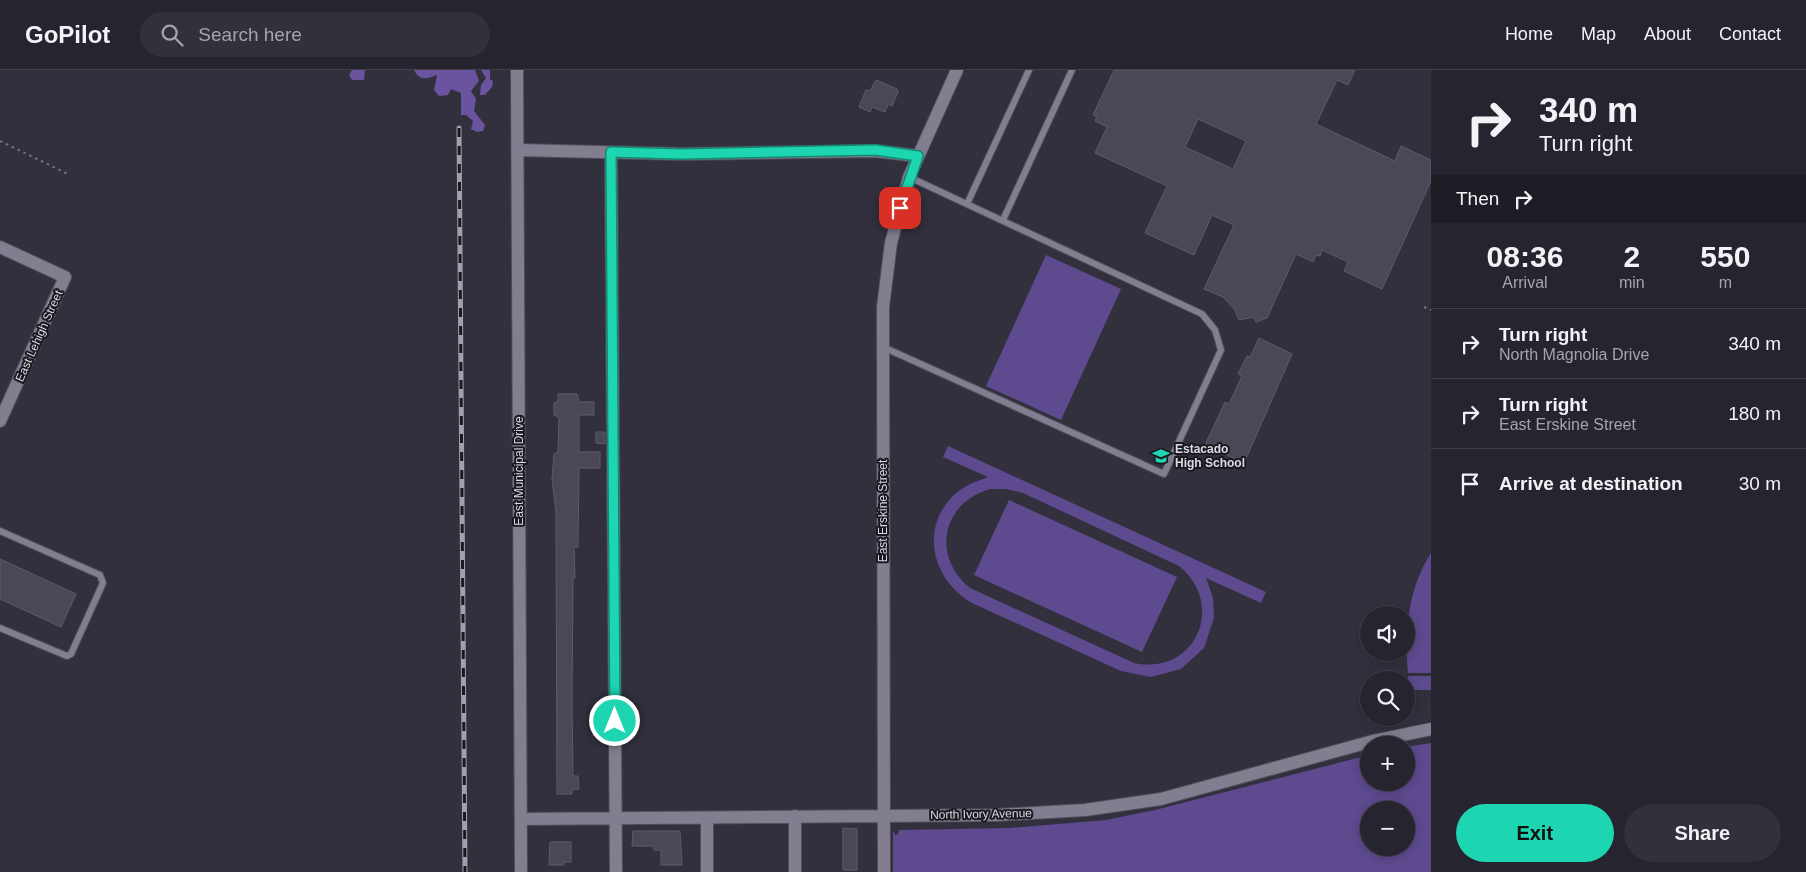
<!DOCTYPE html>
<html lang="en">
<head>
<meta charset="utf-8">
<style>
  :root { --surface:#26242e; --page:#32303a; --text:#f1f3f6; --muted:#a4a4aa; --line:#42414a; --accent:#1dd5b1 }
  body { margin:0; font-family:Arial,sans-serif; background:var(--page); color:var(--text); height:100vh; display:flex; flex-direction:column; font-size:19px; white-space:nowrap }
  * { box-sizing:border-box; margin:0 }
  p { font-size:16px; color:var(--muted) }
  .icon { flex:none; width:28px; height:28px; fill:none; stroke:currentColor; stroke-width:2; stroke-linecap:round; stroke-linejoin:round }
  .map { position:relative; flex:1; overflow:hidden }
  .drawer { display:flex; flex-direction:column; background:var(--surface); width:375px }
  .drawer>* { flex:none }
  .hud { background:#26242e; color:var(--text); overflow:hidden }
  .controls { position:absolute; left:1360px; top:536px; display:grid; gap:10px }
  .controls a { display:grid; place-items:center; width:55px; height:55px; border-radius:50%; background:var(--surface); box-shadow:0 2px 12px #0003,0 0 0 1px var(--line); font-size:25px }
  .pin { position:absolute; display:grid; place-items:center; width:42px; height:42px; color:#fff; margin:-21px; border-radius:10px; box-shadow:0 2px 8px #0006 }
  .me { position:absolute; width:55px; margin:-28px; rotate:0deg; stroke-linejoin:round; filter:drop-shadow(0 0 4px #0008) }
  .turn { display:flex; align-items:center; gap:18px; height:105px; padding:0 25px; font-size:22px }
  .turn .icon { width:65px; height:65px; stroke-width:2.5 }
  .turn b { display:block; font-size:35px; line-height:42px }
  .then { display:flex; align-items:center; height:48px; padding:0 25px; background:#0003; gap:10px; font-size:19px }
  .eta { display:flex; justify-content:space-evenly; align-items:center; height:85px; text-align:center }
  .eta b { font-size:30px; font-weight:700; line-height:35px }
  .button { display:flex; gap:10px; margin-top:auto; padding:10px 25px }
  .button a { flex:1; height:58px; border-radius:30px; background:var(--accent); color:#111; font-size:20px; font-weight:700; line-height:58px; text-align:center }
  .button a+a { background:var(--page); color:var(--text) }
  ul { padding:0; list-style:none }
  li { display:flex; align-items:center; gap:15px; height:70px; padding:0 25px; border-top:1px solid var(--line) }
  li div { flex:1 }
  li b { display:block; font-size:19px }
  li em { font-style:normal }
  header { display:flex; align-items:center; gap:30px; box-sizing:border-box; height:70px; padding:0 25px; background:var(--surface); border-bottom:1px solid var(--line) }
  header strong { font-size:24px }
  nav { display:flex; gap:28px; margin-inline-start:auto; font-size:18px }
  .search { width:350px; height:45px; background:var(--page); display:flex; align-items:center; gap:12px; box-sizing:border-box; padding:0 18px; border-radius:28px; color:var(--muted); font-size:19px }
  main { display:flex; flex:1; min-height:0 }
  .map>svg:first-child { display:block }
  .green { fill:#5e4a8f; fill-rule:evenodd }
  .forest { fill:#6a549f }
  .building { fill:#4a4757; stroke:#5e5a6b; fill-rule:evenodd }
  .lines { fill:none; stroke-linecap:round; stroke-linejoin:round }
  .service-casing { stroke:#514d5a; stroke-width:8 }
  .minor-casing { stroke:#514d5a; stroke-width:14 }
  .tertiary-casing { stroke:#514d5a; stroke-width:14 }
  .path { stroke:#777481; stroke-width:2; stroke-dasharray:2.5 4; stroke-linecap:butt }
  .service { stroke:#827e90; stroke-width:6 }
  .minor { stroke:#827e90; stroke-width:12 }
  .tertiary { stroke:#827e90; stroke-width:12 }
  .rail-casing { stroke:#a2a0ab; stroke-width:5 }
  .rail { stroke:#1a191f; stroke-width:3; stroke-dasharray:9; stroke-linecap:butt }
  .route-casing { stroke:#138a73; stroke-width:12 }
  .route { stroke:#1dd5b1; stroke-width:9 }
  .labels { text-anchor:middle; stroke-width:4; stroke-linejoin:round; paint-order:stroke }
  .street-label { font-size:12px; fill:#dbd9e3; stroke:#1a191f }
  .poi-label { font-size:12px; font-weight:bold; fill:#dbd9e3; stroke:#1a191f; text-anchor:start }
</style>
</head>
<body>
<header>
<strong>GoPilot</strong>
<div class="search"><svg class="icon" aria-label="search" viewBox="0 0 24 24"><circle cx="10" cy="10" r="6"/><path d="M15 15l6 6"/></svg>Search here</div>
<nav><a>Home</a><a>Map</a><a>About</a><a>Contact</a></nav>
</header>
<main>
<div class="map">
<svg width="1431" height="802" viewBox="0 0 1431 802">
  <rect width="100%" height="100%" fill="#33303e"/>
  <path class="green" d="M1046 185 1121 219 1061 350 986 316Z
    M948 376 1266 522 1261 533 1206 508 1213 528 1214 548 1204 578 1181 599 1151 607 1121 601 972 533C930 509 918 452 960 420 968 414 978 411 988 407L943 387ZM990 419H1006L1023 423 1179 496C1227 535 1195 606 1134 593L970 518C931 486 942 433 990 419Z
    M1009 430 1177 507 1142 582 974 505Z
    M1431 483V603H1408C1404 562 1408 519 1431 483Z
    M1408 606H1431V620H1408Z
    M1431 673V802H893V763L894 761 895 765 898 764 899 760 1010 758 1106 750 1155 740 1369 685V712H1406V677ZM1369 740H1406V778H1369Z"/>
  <path class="forest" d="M352 0H365L364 10H352L349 5Z
    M414 0H475L479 11 471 21 476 29 474 41 485 55 483 61 477 62 471 59 473 51 466 45H461V23L451 19 448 25 439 26 434 20 437 5C427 9 419 11 414 0Z
    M481 0H490V9L493 11 492 17 485 25H480L481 15 486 8Z"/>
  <path class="building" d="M1114 0H1355L1348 15 1337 10 1316 54 1395 91 1401 76 1431 90V111L1382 219 1344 201 1348 192 1322 180 1320 186 1316 185 1313 192 1296 184 1267 248 1256 252 1254 247 1239 250 1235 240 1223 227 1204 219 1234 155 1212 145 1194 185 1145 163 1167 116 1095 83 1107 57 1095 51 1097 47 1093 45ZM1198 49 1246 71 1233 99 1185 77Z
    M876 10 897 19 898 22 892 36 888 34 885 42 872 37 870 42 859 37 866 20 870 21Z
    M1259 268 1292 284 1244 393 1205 375 1225 332 1229 334 1242 306 1238 304 1247 286 1250 287Z
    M558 324H577L579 332H594V345H579V382H600V398H579L578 477H574L575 508H573L572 632 573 706H578L579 719H572V724H557L556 442 552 409 554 384 558 382 559 347 554 345V333L558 331Z
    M596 362H605V374L596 373Z
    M0 489 76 524 61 557 0 529Z
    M843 758 857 759V800H843Z
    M633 761H680L682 795H661V780H654V776H632Z
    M550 772H571V792H564V795H549Z"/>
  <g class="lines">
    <g class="service-casing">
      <path id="service" d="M967 134 1029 0
        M1003 150 1072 0
        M883 277 1164 404 1221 280 1215 260 1202 244 909 107
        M0 461 100 505 103 513 71 584 67 586 0 558"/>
    </g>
    <g class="minor-casing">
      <path id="minor" d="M518 80 681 84 875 81 918 86
        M611 82 616 802
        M0 177 65 207 0 351
        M795 746V802
        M707 748V802
        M521 749 997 745 1085 740 1161 729 1373 671 1431 659
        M884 802 883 237 891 173 909 107 957 0"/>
    </g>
    <g class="tertiary-casing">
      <path id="tertiary" d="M517 0 521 802"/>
    </g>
    <path class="path" d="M0 71 70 105
      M1424 237 1431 240"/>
    <use href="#service" class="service"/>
    <use href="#minor" class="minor"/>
    <use href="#tertiary" class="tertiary"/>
    <g class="rail-casing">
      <path id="rail" d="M459 58 465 802"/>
    </g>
    <use href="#rail" class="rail"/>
  </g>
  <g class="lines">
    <g class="route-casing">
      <path id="route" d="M615 651 611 82 681 84 875 80 918 86 900 138"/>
    </g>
    <use href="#route" class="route"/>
  </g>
  <defs>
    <g id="school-bare" transform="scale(1.35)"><path d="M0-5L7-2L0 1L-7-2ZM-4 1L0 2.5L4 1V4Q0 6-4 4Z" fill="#1dd5b1" stroke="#1a191f" stroke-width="2.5" paint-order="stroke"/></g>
  </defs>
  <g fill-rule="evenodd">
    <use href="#school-bare" x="1161" y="386"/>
  </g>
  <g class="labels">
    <g class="street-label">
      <text transform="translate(39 266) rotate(-66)" y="4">East Lehigh Street</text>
      <text transform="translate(519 401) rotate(-90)" y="4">East Municipal Drive</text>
      <text transform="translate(883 441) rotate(-90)" y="4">East Erskine Street</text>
      <text transform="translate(981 744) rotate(-1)" y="4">North Ivory Avenue</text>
    </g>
    <g class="poi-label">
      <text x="1175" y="383">Estacado<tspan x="1175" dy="14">High School</tspan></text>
    </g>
  </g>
</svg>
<div class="controls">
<a><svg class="icon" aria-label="sound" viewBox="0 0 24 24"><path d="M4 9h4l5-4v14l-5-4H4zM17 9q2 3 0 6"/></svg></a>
<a><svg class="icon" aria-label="search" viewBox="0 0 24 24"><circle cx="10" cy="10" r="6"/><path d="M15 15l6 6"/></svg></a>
<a>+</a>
<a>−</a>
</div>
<div class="pin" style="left:900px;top:138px;background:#d93025"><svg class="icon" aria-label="arrive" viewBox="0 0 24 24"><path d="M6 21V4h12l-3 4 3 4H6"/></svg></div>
<svg class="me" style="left:615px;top:651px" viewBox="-20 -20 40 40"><circle r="17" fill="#1dd5b1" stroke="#fff" stroke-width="3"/><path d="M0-11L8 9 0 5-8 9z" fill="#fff"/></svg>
</div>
<section class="drawer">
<div class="hud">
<div class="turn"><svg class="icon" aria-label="right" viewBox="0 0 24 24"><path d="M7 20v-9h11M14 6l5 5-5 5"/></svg><div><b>340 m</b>Turn right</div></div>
<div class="then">Then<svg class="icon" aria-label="right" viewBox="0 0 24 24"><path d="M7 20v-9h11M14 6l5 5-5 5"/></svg></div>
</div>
<div class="eta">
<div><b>08:36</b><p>Arrival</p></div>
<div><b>2</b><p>min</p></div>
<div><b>550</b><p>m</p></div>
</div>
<ul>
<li><svg class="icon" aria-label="right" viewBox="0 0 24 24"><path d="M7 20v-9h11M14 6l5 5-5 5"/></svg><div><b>Turn right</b><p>North Magnolia Drive</p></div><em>340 m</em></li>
<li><svg class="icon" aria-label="right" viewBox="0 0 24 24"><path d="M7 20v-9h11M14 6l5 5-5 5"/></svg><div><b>Turn right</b><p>East Erskine Street</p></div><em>180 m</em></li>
<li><svg class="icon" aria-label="arrive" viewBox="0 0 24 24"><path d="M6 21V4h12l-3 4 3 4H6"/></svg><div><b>Arrive at destination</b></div><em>30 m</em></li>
</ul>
<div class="button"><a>Exit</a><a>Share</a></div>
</section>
</main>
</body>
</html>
